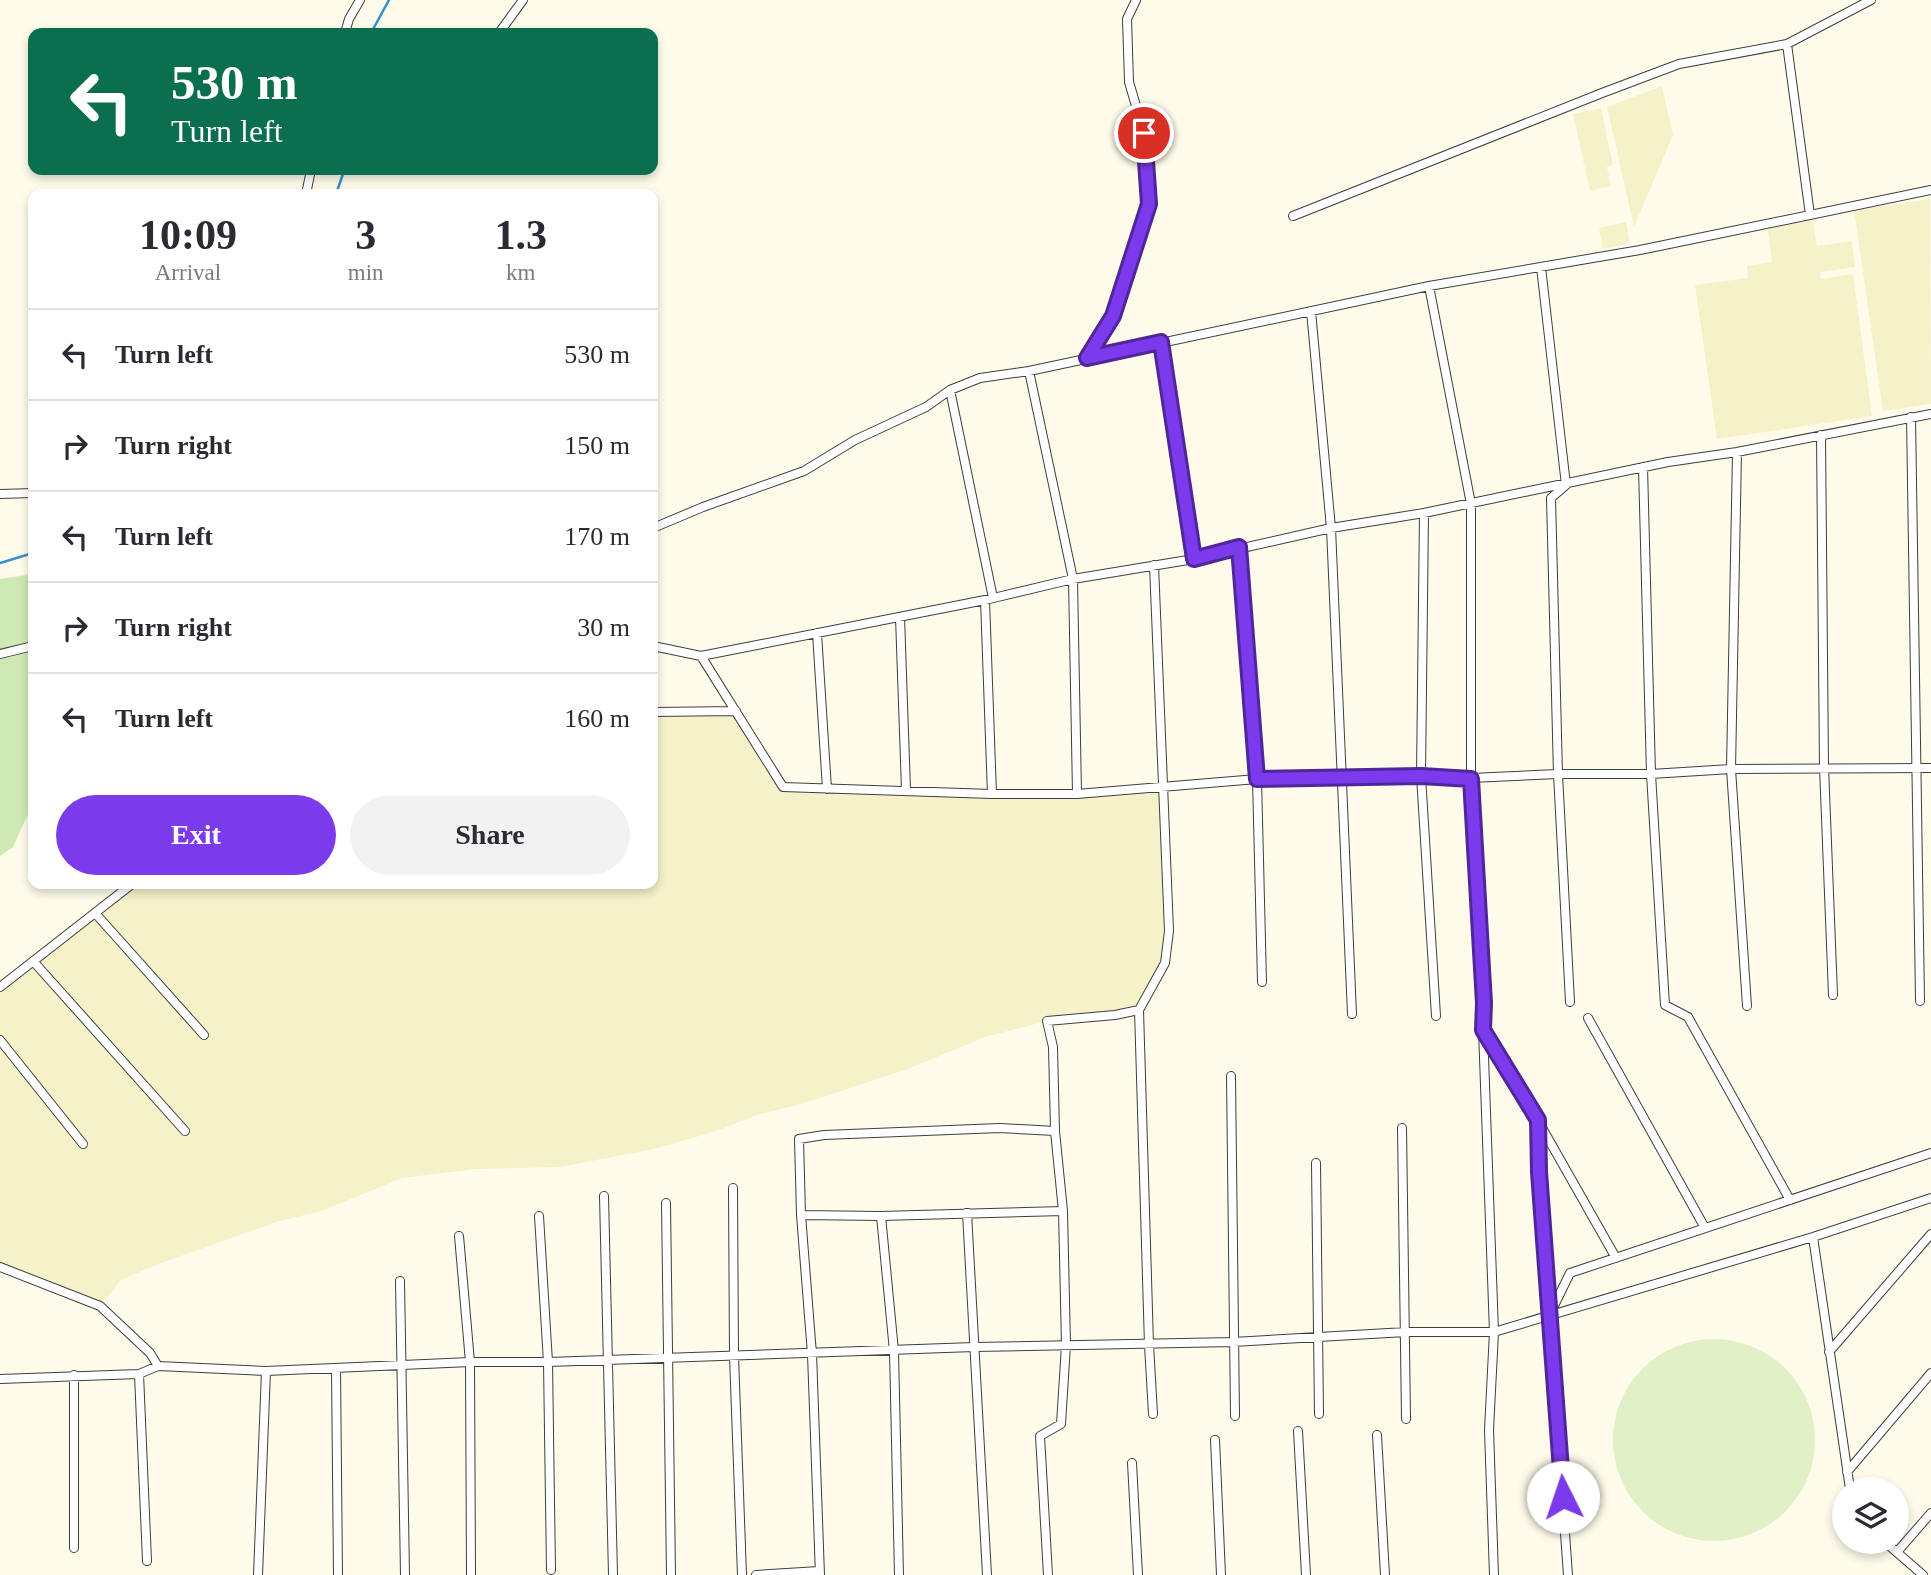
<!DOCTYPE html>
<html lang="en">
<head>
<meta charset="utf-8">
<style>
  :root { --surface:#fff; --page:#f2f2f3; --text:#2b2b33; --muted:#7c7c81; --line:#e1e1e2; --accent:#7c3aed }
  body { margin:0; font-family:"Times New Roman",serif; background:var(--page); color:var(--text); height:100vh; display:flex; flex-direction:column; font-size:26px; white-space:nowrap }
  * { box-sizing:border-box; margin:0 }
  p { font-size:23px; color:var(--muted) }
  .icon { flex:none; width:38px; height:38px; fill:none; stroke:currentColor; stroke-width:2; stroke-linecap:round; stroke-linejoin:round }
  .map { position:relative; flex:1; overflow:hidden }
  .panel { position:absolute; left:28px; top:189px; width:630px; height:700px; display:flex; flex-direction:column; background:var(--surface); border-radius:14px; box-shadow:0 4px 10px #0003 }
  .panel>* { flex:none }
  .banner { position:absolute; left:28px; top:28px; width:630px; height:147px; border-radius:14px; box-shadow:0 4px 10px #0003; background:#0b6e4f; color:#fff; overflow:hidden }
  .buttons { position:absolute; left:1832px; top:1477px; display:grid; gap:14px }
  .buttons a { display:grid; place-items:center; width:77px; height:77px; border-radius:50%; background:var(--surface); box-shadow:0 4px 10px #0003; font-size:35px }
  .pin { position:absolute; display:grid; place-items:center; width:60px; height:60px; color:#fff; margin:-30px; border:4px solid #fff; border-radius:50%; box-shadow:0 2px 7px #0007 }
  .me { position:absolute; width:77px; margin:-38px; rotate:356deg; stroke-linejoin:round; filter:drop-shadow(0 0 5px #0008) }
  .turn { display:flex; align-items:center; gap:24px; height:147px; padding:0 28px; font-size:32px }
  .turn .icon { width:91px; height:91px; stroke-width:2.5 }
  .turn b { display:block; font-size:49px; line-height:60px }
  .eta { display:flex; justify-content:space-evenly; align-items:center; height:119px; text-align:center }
  .eta b { font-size:42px; font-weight:700; line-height:49px }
  .cta { display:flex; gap:14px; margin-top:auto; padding:14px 28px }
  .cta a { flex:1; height:80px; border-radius:42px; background:var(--accent); color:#fff; font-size:28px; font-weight:700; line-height:80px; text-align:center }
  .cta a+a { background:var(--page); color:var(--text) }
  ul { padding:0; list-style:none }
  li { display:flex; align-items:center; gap:21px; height:91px; padding:0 28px; border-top:2px solid var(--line) }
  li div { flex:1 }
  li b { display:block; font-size:26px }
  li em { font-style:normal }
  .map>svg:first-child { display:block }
  .farmland { fill:#f5f2ca }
  .green { fill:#cfe9b4 }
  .pitch { fill:#e1f0c6 }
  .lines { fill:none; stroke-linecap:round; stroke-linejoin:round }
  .stream { stroke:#338fcf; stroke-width:2.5 }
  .street-casing { stroke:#3e3e3e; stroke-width:10 }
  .street { stroke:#fff; stroke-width:8 }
  .route-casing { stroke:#51269a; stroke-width:18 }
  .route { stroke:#7c3aed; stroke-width:12 }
</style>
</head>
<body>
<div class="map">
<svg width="1931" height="1575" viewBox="0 0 1931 1575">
  <rect width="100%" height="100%" fill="#fffbea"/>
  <path class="farmland" d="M1662 86 1673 135 1634 227 1607 107Z
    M1601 108 1613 165 1607 167 1611 186 1590 191 1573 114Z
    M1930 199 1931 404 1883 411 1854 210Z
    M1812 217 1817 246 1852 241 1855 267 1820 272 1821 279 1853 274 1872 416 1717 439 1695 285 1748 278 1747 266 1772 262 1767 223Z
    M1626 222 1629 239 1627 244 1603 249 1599 228Z
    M736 711 784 787 992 794 1163 788 1169 931 1165 963 1139 1010 1047 1021 985 1037 908 1069 798 1105 757 1115 716 1131 654 1149 560 1167 476 1169 402 1178 322 1211 276 1222 156 1265 121 1280 100 1306 0 1267V987L132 884H653V712Z"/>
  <path class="green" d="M33 574V803L13 847 0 856V579Z"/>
  <path class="pitch" d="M1613 1440a101 101 0 1 1 202 0a101 101 0 1 1-202 0Z"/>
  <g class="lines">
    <path class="stream" d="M371 33 389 0
      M336 194 343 174 342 170
      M0 563 33 553"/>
    <g class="street-casing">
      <path id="street" d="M345 33 349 19 360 0
        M499 33 523 0
        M1787 44 1810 215
        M306 194 311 170
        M1293 216 1602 93 1679 64 1787 44 1871 0
        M1541 267 1566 485 1551 498 1558 774 1570 1002
        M1429 286 1471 504V778L1484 1003 1483 1030 1494 1332 1489 1430 1494 1575
        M1311 311 1331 528 1352 1014
        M1161 342 1194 559
        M1087 358 1113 316 1149 204 1144 133 1129 82 1127 19 1136 0
        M1029 371 1073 579 1077 794
        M950 390 993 598
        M1911 417 1920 1001
        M1821 435 1824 767 1833 995
        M1737 452 1731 769 1747 1006
        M1643 467 1651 774 1665 1005 1688 1017 1790 1200
        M0 494 33 493
        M1424 513 1421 776 1436 1016
        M653 528 703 507 804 471 855 440 926 407 950 390 980 378 1029 371 1429 286 1640 250 1931 190
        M1239 547 1257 779 1262 982
        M985 600 992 794
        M900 617 906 790
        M817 633 827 789
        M653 646 701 656 985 600 1073 579 1194 559 1331 528 1424 513 1668 462 1737 452 1931 414
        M0 654 33 646
        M701 656 783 787 992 794H1077L1257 779 1421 776 1471 778 1558 774H1651L1731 769 1931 768
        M653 712 736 711
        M95 913 204 1035
        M33 961 185 1131
        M0 987 132 884
        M1588 1018 1705 1228
        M1485 1033 1520 1089 1616 1258
        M0 1040 83 1144
        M1231 1076 1235 1416
        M1538 1120 1539 1172 1568 1575
        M1402 1128 1406 1419
        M1316 1163 1319 1414
        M733 1188 734 1356 742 1575
        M604 1196 613 1575
        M666 1203 671 1575
        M967 1213 987 1575
        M801 1215 881 1216 1063 1211
        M539 1216 548 1362 551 1570
        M881 1216 894 1351 899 1575
        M459 1236 470 1362 471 1575
        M1813 1237 1850 1489
        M0 1267 100 1306 150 1353 158 1366
        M400 1281 405 1575
        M1551 1312 1570 1273 1931 1153
        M1829 1352 1931 1234
        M336 1369 338 1575
        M139 1374 147 1561
        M0 1379 139 1374 158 1366 266 1371 470 1362H548L974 1347 1233 1342 1406 1332H1494L1813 1237 1931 1198
        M1153 1414 1149 1345 1139 1010 1165 963 1169 931 1154 565
        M1298 1431 1306 1575
        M1377 1435 1385 1575
        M1215 1440 1221 1575
        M1132 1463 1138 1575
        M1847 1472 1931 1373
        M1885 1542 1923 1575
        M74 1548V1375
        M1897 1552 1931 1513
        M258 1575 266 1371
        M756 1575 819 1571
        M820 1575 812 1354 801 1215 799 1139 824 1135 1000 1128 1055 1131
        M1048 1575 1040 1436 1061 1424 1066 1345 1063 1211 1055 1131 1053 1047 1047 1021 1115 1015 1139 1010"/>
    </g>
    <use href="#street" class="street"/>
  </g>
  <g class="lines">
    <g class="route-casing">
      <path id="route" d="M1144 133 1149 204 1113 316 1087 358 1161 342 1194 559 1239 547 1257 779 1421 776 1471 779 1484 1003 1483 1030 1538 1120 1539 1172 1563 1497"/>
    </g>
    <use href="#route" class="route"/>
  </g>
</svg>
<div class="buttons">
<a><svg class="icon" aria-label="layers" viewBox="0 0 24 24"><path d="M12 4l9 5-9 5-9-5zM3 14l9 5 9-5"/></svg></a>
</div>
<div class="pin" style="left:1144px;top:133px;background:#d93025"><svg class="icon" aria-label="arrive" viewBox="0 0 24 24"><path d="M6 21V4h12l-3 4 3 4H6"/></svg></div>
<svg class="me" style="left:1563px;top:1497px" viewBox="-20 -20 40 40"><circle r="19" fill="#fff"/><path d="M0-13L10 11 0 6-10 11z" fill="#7c3aed"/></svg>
<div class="banner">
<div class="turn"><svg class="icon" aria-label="left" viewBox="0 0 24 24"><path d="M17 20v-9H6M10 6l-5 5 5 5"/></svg><div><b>530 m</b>Turn left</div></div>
</div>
<section class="panel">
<div class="eta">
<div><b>10:09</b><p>Arrival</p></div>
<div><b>3</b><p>min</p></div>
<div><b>1.3</b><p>km</p></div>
</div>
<ul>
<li><svg class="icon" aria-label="left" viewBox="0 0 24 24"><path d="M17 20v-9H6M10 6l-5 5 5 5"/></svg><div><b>Turn left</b></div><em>530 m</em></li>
<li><svg class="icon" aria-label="right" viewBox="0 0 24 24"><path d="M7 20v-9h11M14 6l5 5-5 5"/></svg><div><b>Turn right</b></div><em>150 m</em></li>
<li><svg class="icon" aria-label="left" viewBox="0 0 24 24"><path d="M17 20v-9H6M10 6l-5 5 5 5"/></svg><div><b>Turn left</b></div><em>170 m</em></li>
<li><svg class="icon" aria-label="right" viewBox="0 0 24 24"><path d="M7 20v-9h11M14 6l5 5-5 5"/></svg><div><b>Turn right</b></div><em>30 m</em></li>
<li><svg class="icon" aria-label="left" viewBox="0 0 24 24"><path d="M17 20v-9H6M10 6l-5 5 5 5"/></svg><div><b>Turn left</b></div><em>160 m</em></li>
</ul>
<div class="cta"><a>Exit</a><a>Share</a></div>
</section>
</div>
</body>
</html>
